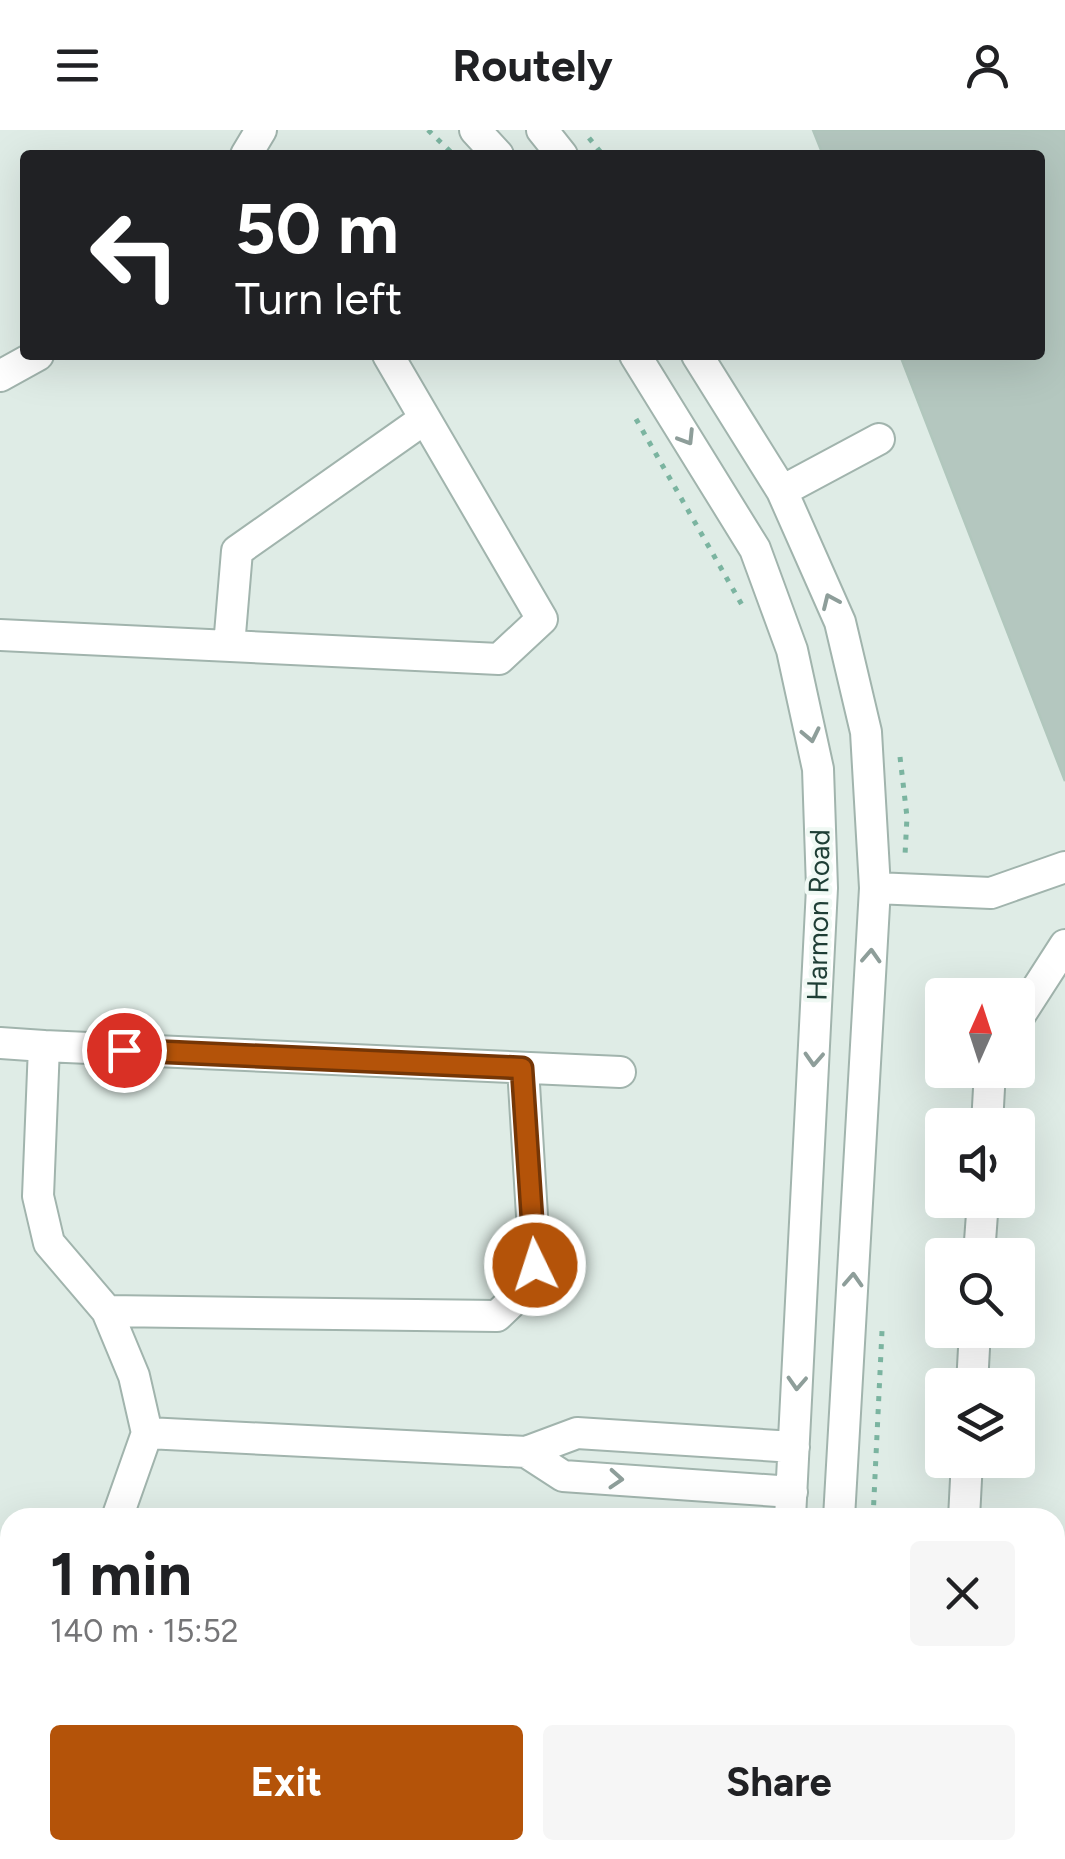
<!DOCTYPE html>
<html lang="en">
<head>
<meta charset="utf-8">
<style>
  :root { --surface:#fff; --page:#f6f6f6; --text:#202124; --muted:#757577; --accent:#b45309 }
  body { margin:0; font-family:Figtree,sans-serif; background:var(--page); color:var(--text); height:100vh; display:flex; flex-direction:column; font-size:38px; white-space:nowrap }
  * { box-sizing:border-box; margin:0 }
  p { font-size:32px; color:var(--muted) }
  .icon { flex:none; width:55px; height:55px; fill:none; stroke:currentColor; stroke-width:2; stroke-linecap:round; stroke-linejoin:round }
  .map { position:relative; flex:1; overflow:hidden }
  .sheet { position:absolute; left:0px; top:1378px; width:1065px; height:352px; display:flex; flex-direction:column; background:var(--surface); border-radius:30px 30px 0 0; box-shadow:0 10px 40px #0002 }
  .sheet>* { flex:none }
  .top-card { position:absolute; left:20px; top:20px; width:1025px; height:210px; border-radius:10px; box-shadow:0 10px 40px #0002; background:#202124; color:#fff; overflow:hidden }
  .needle { width:65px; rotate:3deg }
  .controls { position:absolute; left:925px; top:848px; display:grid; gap:20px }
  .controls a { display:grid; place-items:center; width:110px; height:110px; border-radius:10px; background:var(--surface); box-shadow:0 10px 40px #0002; font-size:50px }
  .pin { position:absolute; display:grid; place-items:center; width:85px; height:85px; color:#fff; margin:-42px; border:5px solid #fff; border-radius:50%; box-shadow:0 2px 10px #0007 }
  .me { position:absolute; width:110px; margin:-55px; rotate:356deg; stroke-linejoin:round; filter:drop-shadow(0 0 8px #0008) }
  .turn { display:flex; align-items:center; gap:35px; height:210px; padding:0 50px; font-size:45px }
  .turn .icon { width:130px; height:130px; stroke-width:2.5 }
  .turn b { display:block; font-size:70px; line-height:85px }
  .round { display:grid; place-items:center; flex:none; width:105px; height:105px; border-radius:10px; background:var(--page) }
  .headline { display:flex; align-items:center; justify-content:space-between; height:170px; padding:0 50px }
  h1 { font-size:60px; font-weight:700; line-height:75px }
  .cta { display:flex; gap:20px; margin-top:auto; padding:20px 50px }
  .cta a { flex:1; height:115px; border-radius:10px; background:var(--accent); color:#fff; font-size:40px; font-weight:700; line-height:115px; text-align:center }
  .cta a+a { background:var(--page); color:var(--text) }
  header { display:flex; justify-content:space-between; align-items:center; height:130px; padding:0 50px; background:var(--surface); font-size:45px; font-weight:700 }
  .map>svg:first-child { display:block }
  .building { fill:#b4c7bf; stroke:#b1c7bd; stroke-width:2.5 }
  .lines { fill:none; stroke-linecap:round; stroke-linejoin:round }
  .minor-casing { stroke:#a1b4ad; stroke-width:34 }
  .path { stroke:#7bb4a0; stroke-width:5; stroke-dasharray:5 8; stroke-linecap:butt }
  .minor { stroke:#fff; stroke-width:30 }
  .oneway { stroke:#8e9e9a }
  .route-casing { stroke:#753606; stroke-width:25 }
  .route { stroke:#b45309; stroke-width:18 }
  .labels { text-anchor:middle; stroke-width:8; stroke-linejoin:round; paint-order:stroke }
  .street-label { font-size:28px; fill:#1e3e35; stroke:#f0f9f4 }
</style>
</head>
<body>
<header><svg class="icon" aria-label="menu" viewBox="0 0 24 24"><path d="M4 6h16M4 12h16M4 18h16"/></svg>Routely<svg class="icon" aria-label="person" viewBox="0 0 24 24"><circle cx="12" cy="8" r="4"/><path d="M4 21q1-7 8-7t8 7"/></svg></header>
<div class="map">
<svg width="1065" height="1729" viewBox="0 0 1065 1729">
  <rect width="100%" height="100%" fill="#dfece6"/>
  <path class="building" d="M813 0H1065V651L900 225H1040V25H823Z"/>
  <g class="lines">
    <g class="minor-casing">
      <path id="minor" d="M475 0 498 25
        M542 0 562 25
        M246 25 261 0
        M635 225 755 419 792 520 818 639 822 758 790 1388
        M697 225 782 361 840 492 866 602 875 758 839 1388
        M0 246 38 225
        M782 361 879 309
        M0 505 499 529 542 489 388 225
        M229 516 237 421 423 290
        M875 758 991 763 1065 737
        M1018 888 1065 815
        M0 913 44 916 38 1066 49 1113 107 1181 134 1246 147 1303 117 1388
        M44 916 620 942
        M987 995 990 940
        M979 1125 983 1070
        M107 1181 497 1186 521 1163 535 1135 523 938
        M972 1255 975 1200
        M147 1303 526 1322 577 1303 794 1317
        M526 1322 563 1346 792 1362
        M964 1388 967 1330
        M8 1675 10 1597
        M992 1720 995 1729
        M773 1729V1720
        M820 1729V1720"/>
    </g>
    <path class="path" d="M428 0 454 25
      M589 8 603 25
      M636 289 742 475
      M900 627 907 687 905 725
      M873 1388 882 1201
      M738 1729V1720
      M856 1729 857 1720"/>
    <use href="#minor" class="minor"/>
  </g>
  <defs><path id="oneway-chevron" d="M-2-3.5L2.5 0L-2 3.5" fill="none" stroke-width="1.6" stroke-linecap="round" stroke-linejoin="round" transform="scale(2.5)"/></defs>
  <g class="oneway">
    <use href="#oneway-chevron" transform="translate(687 308) rotate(58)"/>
    <use href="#oneway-chevron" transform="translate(830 471) rotate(-114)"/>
    <use href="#oneway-chevron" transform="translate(811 605) rotate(78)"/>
    <use href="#oneway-chevron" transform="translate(871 826) rotate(-87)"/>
    <use href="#oneway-chevron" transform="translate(814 929) rotate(93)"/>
    <use href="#oneway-chevron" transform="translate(853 1150) rotate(-87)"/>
    <use href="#oneway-chevron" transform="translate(797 1253) rotate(93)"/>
    <use href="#oneway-chevron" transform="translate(616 1349) rotate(4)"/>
  </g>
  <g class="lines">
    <g class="route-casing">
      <path id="route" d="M124 920 522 938 535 1135"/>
    </g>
    <use href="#route" class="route"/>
  </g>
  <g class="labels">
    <g class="street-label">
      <text transform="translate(818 785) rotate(-89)" y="10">Harmon Road</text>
    </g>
  </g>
</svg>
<div class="controls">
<a><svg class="needle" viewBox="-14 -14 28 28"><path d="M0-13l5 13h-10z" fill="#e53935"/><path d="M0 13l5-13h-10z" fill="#757577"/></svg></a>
<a><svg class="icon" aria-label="sound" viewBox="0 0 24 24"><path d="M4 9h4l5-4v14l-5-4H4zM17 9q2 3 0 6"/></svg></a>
<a><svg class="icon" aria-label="search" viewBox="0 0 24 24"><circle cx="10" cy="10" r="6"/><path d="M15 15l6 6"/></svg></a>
<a><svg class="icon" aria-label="layers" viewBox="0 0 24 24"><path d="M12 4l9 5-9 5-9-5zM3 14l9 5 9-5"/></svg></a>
</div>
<div class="pin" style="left:124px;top:920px;background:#d93025"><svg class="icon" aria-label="arrive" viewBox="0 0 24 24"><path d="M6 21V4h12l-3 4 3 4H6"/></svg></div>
<svg class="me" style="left:535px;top:1135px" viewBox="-20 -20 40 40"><circle r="17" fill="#b45309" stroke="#fff" stroke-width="3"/><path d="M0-11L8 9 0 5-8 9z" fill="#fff"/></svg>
<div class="top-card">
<div class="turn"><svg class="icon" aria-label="left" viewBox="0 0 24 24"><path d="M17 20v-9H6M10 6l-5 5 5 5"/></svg><div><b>50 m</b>Turn left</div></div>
</div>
<section class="sheet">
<div class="headline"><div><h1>1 min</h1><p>140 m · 15:52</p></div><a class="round"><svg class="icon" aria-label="close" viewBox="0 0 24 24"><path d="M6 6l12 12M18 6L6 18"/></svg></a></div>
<div class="cta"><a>Exit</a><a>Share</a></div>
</section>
</div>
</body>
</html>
